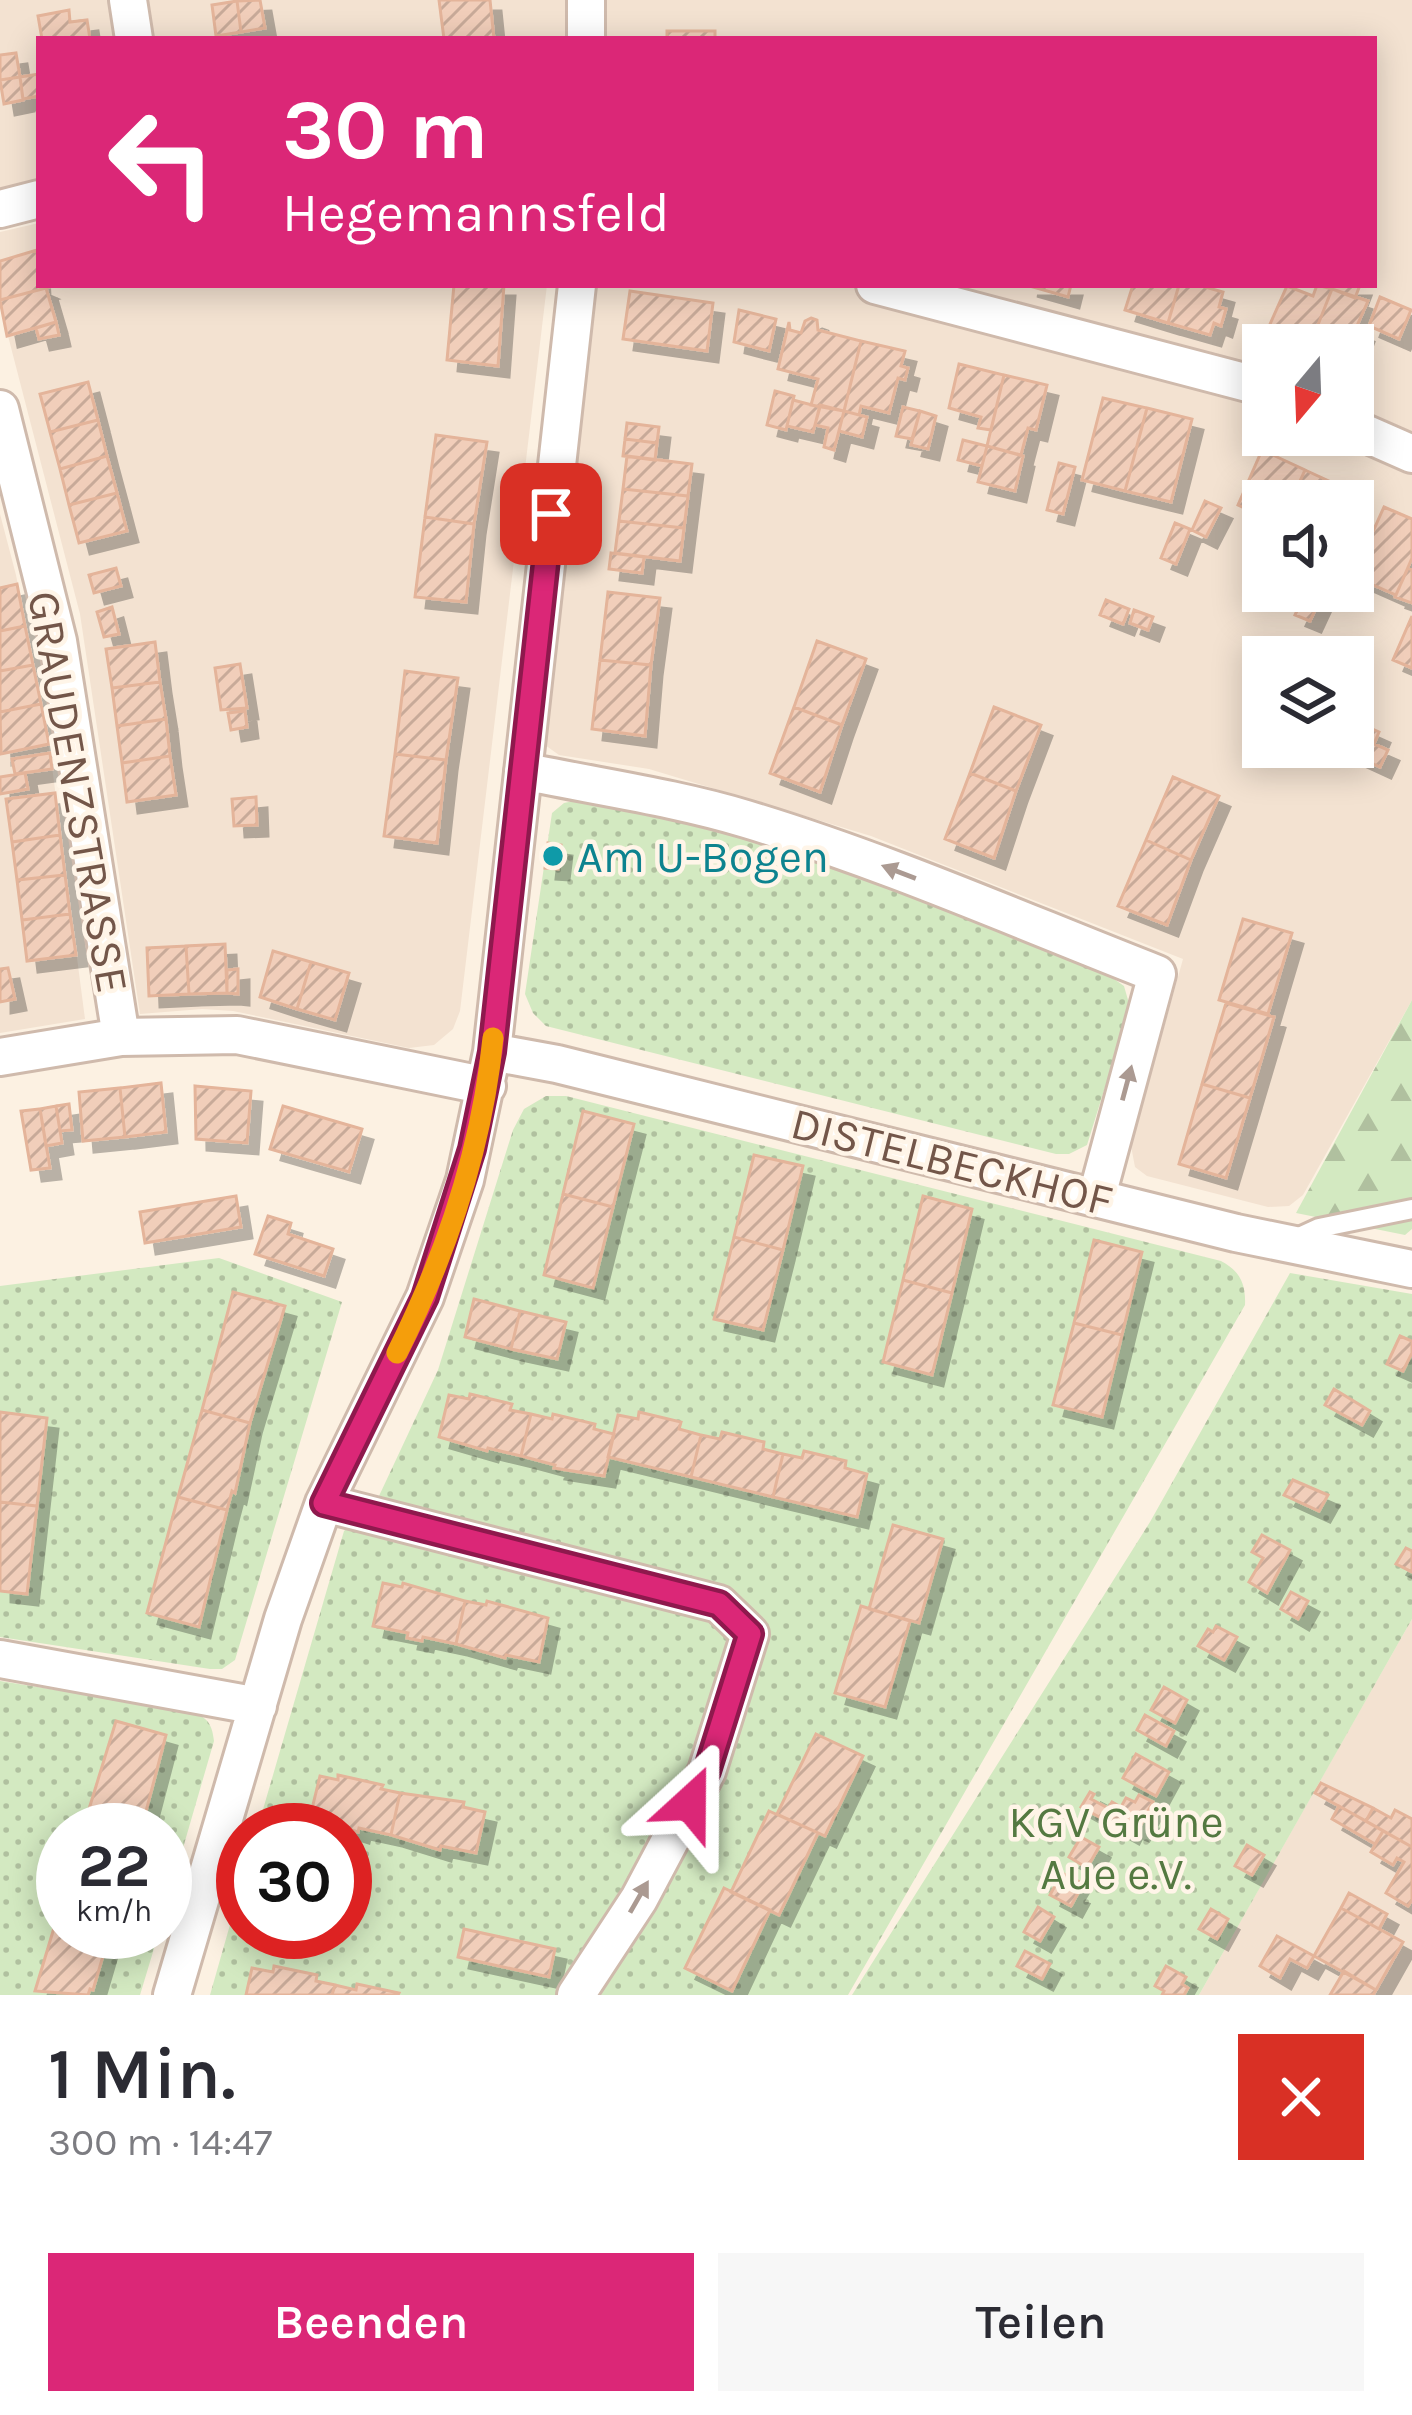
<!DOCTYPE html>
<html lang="de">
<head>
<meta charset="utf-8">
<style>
  :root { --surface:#fff; --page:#f7f7f7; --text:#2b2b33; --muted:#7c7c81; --accent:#db2777 }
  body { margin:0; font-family:Karla,sans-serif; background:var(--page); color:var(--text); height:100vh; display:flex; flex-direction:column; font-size:45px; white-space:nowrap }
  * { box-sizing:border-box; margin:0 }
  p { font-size:39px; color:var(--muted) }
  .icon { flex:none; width:66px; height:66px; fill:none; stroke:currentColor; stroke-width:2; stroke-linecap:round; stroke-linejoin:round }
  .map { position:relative; height:1995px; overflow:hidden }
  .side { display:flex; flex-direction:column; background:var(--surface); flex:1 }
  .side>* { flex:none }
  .top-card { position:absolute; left:36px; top:36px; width:1341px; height:252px; border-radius:0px; box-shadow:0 6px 30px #0003; background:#db2777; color:#fff; overflow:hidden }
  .needle { width:78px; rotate:199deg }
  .fabs { position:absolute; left:1242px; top:324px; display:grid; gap:24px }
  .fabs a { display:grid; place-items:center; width:132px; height:132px; border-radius:0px; background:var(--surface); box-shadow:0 6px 30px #0003; font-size:60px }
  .speed { position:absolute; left:36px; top:1803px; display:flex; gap:24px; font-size:60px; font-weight:700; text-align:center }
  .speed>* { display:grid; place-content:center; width:156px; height:156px; border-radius:50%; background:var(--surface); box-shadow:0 6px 30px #0003; line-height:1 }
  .speed small { font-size:30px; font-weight:400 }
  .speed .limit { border:18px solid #d22; background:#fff; color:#111 }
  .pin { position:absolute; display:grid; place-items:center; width:102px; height:102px; color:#fff; margin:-51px; border-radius:24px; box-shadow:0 6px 18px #0006 }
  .me { position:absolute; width:132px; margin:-66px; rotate:24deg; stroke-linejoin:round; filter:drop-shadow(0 0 9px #0008) }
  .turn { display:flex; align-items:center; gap:42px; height:252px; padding:0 48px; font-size:54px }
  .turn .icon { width:156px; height:156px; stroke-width:2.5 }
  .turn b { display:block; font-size:84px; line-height:102px }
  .round { display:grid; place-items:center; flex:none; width:126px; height:126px; border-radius:0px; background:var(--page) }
  .overview { display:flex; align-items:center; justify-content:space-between; height:204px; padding:0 48px }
  h1 { font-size:72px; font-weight:600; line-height:90px }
  .primary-button { display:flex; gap:24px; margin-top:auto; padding:24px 48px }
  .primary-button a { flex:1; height:138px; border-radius:0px; background:var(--accent); color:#fff; font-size:48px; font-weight:600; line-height:138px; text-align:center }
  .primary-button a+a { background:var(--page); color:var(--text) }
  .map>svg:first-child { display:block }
  .residential { fill:#f3e2d1; fill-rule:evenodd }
  .grass { fill:url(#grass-dots) }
  .forest { fill:url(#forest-firs) }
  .building { fill:url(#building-hatch); stroke:#e4b49a; stroke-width:3; filter:url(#shadow) }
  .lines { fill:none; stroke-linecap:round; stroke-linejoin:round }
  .lane-casing { stroke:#cfbaac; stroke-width:24 }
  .street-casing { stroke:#cfbaac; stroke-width:42 }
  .lane { stroke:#fff; stroke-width:18 }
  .street { stroke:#fff; stroke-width:36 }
  .oneway { fill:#ab9a92 }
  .route-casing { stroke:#8e194d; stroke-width:30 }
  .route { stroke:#db2777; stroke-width:21 }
  .slow { stroke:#f59e0b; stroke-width:21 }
  .culture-dot { fill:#0f9aa8; stroke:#fff5e8; stroke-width:4.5 }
  .labels { text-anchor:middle; stroke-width:9; stroke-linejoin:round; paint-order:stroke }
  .street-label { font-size:45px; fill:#735649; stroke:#fff5e8 }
  .culture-label { font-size:45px; fill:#0d838f; stroke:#fff5e8; text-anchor:start }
  .park-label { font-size:45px; fill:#547941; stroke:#fff5e8 }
</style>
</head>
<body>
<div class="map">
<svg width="1412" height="1995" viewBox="0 0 1412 1995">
  <defs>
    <pattern id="grass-dots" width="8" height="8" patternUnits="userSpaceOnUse" patternTransform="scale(3)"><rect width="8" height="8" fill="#d3e9c1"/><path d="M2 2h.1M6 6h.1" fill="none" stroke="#b0c09f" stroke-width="1.8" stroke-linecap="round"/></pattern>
    <pattern id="forest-firs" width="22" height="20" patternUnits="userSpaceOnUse" patternTransform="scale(3)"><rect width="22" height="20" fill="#d3e9c1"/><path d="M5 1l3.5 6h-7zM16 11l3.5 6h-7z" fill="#b0c09f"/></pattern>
    <pattern id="building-hatch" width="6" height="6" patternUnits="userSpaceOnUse" patternTransform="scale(3)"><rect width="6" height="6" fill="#f1ceba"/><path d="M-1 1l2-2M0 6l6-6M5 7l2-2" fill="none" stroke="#c8aa99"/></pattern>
    <filter id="shadow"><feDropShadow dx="11" dy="11" stdDeviation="0" flood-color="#0004"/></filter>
  </defs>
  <rect width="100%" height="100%" fill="#fcf1e2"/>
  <path class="residential" d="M0 0H581V39H39V183L0 194Z
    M593 0H1412V1000L1303 1195 1289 1206 1268 1207 1147 1176 1135 1167 1131 1146 1183 959 871 836 649 769 559 755 545 745 562 472 584 285H1374V39H593ZM1263 345H1353V435H1263ZM1263 501H1353V591H1263ZM1263 657H1353V747H1263Z
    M39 223V285H547L460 1011 453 1029 434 1045 409 1048 233 1011 202 1009 140 1014 80 614 0 305V232Z
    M0 514 16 575 51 759 85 1019 0 1033Z
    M1412 1619V1995H1199L1329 1765Z"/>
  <path class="grass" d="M578 800 691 821 870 878 1107 974 1124 986 1130 1007 1087 1145 1069 1154H1056L546 1026 533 1013 525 994 552 813 564 803Z
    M546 1096H566L1221 1261C1240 1271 1246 1284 1245 1305L848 1995H210L243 1879V1932H345V1830H257L344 1531 379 1496 438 1370 513 1130 524 1109Z
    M219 1258 342 1302 235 1660 222 1669H210L0 1637V1286Z
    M1290 1273 1412 1294V1619L1199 1995H852L1150 1522Z
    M0 1681 188 1711C206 1716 212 1722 214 1741L165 1910V1830H63V1932H159L140 1995H0Z"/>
  <path class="forest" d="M1412 1000V1229L1405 1235 1296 1213Z"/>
  <path class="building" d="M260 0 265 28 241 32 237 1Z
    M439 0H490L494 39H444Z
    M237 1 241 32 216 36 212 5Z
    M69 10 70 22 87 20 90 39H42L38 16Z
    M667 31H715V39H667Z
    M16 53 20 77 0 80V55Z
    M39 74V96L23 99 20 77Z
    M20 77 23 100 4 104 0 80Z
    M37 250 39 285 46 288 0 300V261Z
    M454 285H504L498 366 447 360Z
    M1026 285H1071L1068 297Z
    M1133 285H1179L1168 323 1125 310Z
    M1179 285H1198L1223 292 1219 307 1226 309 1221 326 1214 323 1210 335 1168 323Z
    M1317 285 1332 289 1310 345H1275L1263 340 1287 286 1313 296Z
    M1334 285H1360L1355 298 1332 289Z
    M46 288 56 322 7 336 0 300Z
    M1332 289 1368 301 1356 328 1363 331 1353 357V345H1310Z
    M630 291 713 303 707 351 623 339Z
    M1380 297 1411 310 1399 339 1369 326Z
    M739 310 776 319 769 351 734 342Z
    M811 318 817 320 818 330 861 341 844 411 811 405 818 379 778 369 789 322 790 330 801 333 805 321Z
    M56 322 59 335 39 339 36 328Z
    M861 341 905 351 901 366 908 368 905 380 898 378 889 413 861 406 859 415 844 411Z
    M959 364 1004 375 991 430 978 428 981 417 949 408Z
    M1004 375 1047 385 1036 430 1028 428 1021 455 987 446Z
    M88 382 98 420 50 432 40 394Z
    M775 391 794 396 786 430 767 425Z
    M1103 398 1147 408 1125 491 1082 480Z
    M793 400 820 407 813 432 787 426Z
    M820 405 844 411 834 450 824 447 828 428 815 425Z
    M903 407 920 411 912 439 896 436Z
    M1147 408 1192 419 1171 502 1125 491Z
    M844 411 867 417 862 437 839 431Z
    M920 411 936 416 928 449 911 445Z
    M98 420 107 456 60 469 50 432Z
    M627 423 659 427 657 443 625 439Z
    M436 435 487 442 474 524 425 517Z
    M625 439 657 443 655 460 623 456Z
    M963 440 987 446 982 466 958 460Z
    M987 446 1023 456 1015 491 978 482Z
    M1262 450 1305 470 1291 501 1263 503 1256 500 1251 511 1238 505Z
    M107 456 117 493 69 505 60 469Z
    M627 456 692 464 688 496 623 489Z
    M1059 463 1075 467 1063 514 1047 510Z
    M1305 470 1344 488 1338 501H1291Z
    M623 489 688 496 684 528 619 521Z
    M117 493 127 531 79 543 69 505Z
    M1205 501 1221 508 1206 537 1192 530Z
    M1384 507 1412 519V558L1396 595 1353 576Z
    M425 517 474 524 466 602 415 597Z
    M619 521 684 528 680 561 615 553Z
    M1175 523 1190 529 1176 564 1161 558Z
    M611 553 644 557 642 573 609 569Z
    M116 568 121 586 94 593 89 575Z
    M1408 568 1412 570V603L1395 597Z
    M17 584 25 626 0 631V588Z
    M1306 591H1324L1310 621 1295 615Z
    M608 592 660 598 651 665 600 660Z
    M1106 600 1129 609 1123 624 1100 615Z
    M112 607 119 634 104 637 97 612Z
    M1134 610 1153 617 1148 630 1130 623Z
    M1412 616V668L1393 660Z
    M25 626 33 665 0 671V631Z
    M817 641 866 659 842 725 794 707Z
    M155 642 160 682 112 688 106 649Z
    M600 660 651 665 645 736 592 729Z
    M240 664 247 708 221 710 215 668Z
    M33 665 41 704 0 712V671Z
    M405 671 458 678 446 760 395 754Z
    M160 682 166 719 117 726 112 688Z
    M41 704 49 744 1 754 0 712Z
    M794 707 842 725 820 792 770 773Z
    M994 707 1041 725 1016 791 970 773Z
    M245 711 247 727 231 730 228 713Z
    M166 719 170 756 122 763 117 726Z
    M1368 727 1379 732 1374 744 1388 750 1380 767 1356 756Z
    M50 753 52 769 15 774 12 759Z
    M395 754 446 760 437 843 384 836Z
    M170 756 176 795 127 802 122 763Z
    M25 773 28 789 0 794V777Z
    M970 773 1016 791 994 858 945 839Z
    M1173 777 1219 796 1191 860 1146 840Z
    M55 793 60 835 12 842 6 799Z
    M256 797 257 825 234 826 232 799Z
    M60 835 65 875 17 880 12 842Z
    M1146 840 1191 860 1167 925 1118 906Z
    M548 843 561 845 558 869 545 868Z
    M65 875 70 914 22 920 17 880Z
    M70 914 76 955 27 961 22 920Z
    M1243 919 1292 933 1268 1014 1219 1000Z
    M225 944 227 993 189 994 186 946Z
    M186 946 189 994 149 996 147 948Z
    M273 951 311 962 297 1009 260 997Z
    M311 962 349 973 335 1020 297 1009Z
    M8 968 15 999 0 1002V969Z
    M238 969V994L227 993V970Z
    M1226 1003 1274 1017 1250 1098 1202 1084Z
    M161 1083 166 1132 125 1137 120 1088Z
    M1202 1084 1250 1098 1226 1178 1179 1164Z
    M195 1086 251 1091 247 1143 196 1139Z
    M120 1088 125 1137 83 1141 79 1092Z
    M69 1104 72 1130 60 1131 56 1106Z
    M56 1106 62 1143 46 1146 40 1109Z
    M283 1106 362 1129 349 1172 270 1149Z
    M40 1109 50 1168 31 1170 21 1111Z
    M583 1111 634 1124 613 1207 563 1194Z
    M754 1155 803 1166 783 1250 734 1237Z
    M563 1194 613 1207 593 1288 544 1275Z
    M236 1196 241 1227 145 1243 140 1212Z
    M923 1196 972 1209 952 1293 903 1280Z
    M268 1216 291 1223 288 1234 333 1249 324 1276 255 1254Z
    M734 1237 783 1250 763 1330 714 1319Z
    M1094 1240 1142 1252 1122 1335 1074 1323Z
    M903 1280 952 1293 932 1375 883 1362Z
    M233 1292 285 1306 250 1423 202 1410Z
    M474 1299 520 1311 511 1349 465 1337Z
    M520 1311 566 1322 557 1359 511 1349Z
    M1074 1323 1122 1335 1102 1417 1053 1405Z
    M1400 1336 1412 1341V1353L1403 1371 1387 1364Z
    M1334 1389 1370 1411 1362 1425 1325 1405Z
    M470 1394 512 1404 510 1410 531 1414 521 1456 488 1448 487 1451 439 1437 449 1395 469 1399Z
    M202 1410 250 1423 235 1493 232 1491 227 1510 178 1497Z
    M0 1412 47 1418 37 1506 0 1502Z
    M639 1412 681 1422 679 1429 701 1435 691 1477 608 1457 618 1415 638 1419Z
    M531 1414 552 1419 553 1414 595 1424 594 1429 614 1434 604 1476 554 1468 555 1465 521 1456Z
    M722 1432 764 1442 763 1449 783 1454 773 1497 691 1477 701 1435 720 1439Z
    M804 1451 846 1461 845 1468 867 1474 857 1517 773 1497 783 1454 802 1458Z
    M1293 1480 1328 1495 1319 1511 1284 1495Z
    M178 1497 227 1510 199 1627 147 1613Z
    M0 1502 37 1506 27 1594 0 1591Z
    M893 1525 943 1539 919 1623 869 1609Z
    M1262 1535 1290 1550 1267 1593 1249 1582 1263 1558 1252 1552Z
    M1406 1548 1412 1551V1572L1396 1564Z
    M383 1583 402 1587 403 1583 465 1601 456 1644 423 1637 422 1641 407 1638 408 1633 373 1626Z
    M1291 1592 1308 1601 1298 1619 1281 1609Z
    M465 1601 486 1605 487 1601 548 1618 539 1662 506 1655 505 1658 456 1644Z
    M861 1606 910 1621 885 1707 835 1693Z
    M1216 1626 1237 1637 1224 1660 1198 1646 1208 1629 1213 1632Z
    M1164 1687 1187 1700 1175 1723 1151 1710Z
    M1145 1715 1174 1731 1166 1746 1137 1730Z
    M116 1721 166 1735 144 1819 137 1830H112L85 1822Z
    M816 1734 863 1756 825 1836 777 1814Z
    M1136 1754 1169 1772 1156 1796 1123 1778Z
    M338 1775 383 1785 381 1789 400 1793 391 1835 359 1828 358 1832 310 1817 320 1776 338 1780Z
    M1321 1783 1373 1808 1366 1821 1315 1793Z
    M1090 1792 1094 1794 1091 1799 1108 1808 1112 1802 1121 1807 1126 1798 1135 1802 1139 1795 1153 1802 1138 1830 1131 1827 1128 1833 1081 1807Z
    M400 1793 464 1802 463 1807 485 1812 476 1853 441 1846 440 1850 391 1835Z
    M1339 1806 1383 1831 1375 1844 1332 1819Z
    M1373 1808 1391 1818 1395 1810 1412 1819V1847L1366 1821Z
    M769 1811 818 1833 779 1915 731 1892Z
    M1383 1831 1412 1847V1900L1408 1906 1386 1893 1404 1862 1397 1858 1393 1865 1371 1852Z
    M1081 1837 1099 1847 1087 1868 1069 1857Z
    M1247 1845 1264 1855 1252 1875 1235 1866Z
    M1062 1873 1078 1881 1072 1891 1078 1893 1071 1906 1050 1895Z
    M724 1888 770 1910 732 1991 685 1968Z
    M1349 1893 1387 1914 1379 1929 1341 1908Z
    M1038 1907 1054 1917 1040 1941 1024 1932Z
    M60 1908 63 1932H107L108 1939 93 1990 90 1989 88 1995 35 1991Z
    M1341 1908 1403 1942 1376 1990 1314 1956Z
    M1211 1909 1228 1919 1217 1939 1199 1929Z
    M464 1929 555 1949 549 1977 458 1957Z
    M1277 1936 1314 1956 1307 1968 1290 1959 1280 1978 1260 1966Z
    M1025 1951 1050 1964 1042 1979 1017 1966Z
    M274 1966 317 1975 316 1981 335 1985 332 1995H246L252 1968 273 1972Z
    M1166 1966 1186 1977 1182 1984 1188 1988 1184 1995H1162L1164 1991 1155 1986Z
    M1344 1971 1376 1990 1373 1995H1330Z
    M357 1984 399 1993 398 1995H332L335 1985 356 1990Z"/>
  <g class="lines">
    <g class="lane-casing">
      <path id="lane" d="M1295 1239 1319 1228 1412 1209"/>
    </g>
    <g class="street-casing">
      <path id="street" d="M128 0 134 39
        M586 39V0
        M0 209 39 199
        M875 285 1263 387
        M0 409 58 641 121 1037
        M1353 428 1412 454
        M523 771C598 787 673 797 746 819 886 861 1021 921 1157 974L1097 1196
        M492 1052 557 1064 1236 1233 1412 1269
        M0 1057 121 1037 237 1035 487 1086
        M324 1503 719 1604 750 1634 707 1771 639 1899 576 1995
        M0 1659 258 1706
        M172 1995 283 1619 324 1503 425 1297 465 1180 492 1052 577 285"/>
    </g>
    <use href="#lane" class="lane"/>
    <use href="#street" class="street"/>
  </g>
  <defs><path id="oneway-solid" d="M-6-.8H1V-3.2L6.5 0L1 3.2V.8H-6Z" transform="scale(3)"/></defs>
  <g class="oneway">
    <use href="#oneway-solid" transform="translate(899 872) rotate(-159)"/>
    <use href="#oneway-solid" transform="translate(1127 1083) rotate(-75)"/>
    <use href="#oneway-solid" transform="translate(639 1897) rotate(-60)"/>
  </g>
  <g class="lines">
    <g class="route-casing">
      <path id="route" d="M551 514 492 1052 472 1149 425 1297 324 1503 719 1604 750 1634 707 1771 690 1803"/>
    </g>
    <use href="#route" class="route"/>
    <path class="slow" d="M397 1353C446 1255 482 1147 493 1038"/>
  </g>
  <circle class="culture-dot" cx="553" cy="856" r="12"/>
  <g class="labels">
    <g class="street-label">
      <text transform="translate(79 792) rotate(80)" y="16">GRAUDENZSTRASSE</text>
      <text transform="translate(952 1161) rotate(14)" y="16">DISTELBECKHOF</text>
    </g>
    <g class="culture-label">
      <text x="577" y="872">Am U-Bogen</text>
    </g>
    <g class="park-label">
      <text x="1116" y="1837">KGV Grüne<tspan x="1116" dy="52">Aue e.V.</tspan></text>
    </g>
  </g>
</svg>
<div class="fabs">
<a><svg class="needle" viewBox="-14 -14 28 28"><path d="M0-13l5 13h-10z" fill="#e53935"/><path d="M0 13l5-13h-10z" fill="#7c7c81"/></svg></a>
<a><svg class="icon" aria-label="sound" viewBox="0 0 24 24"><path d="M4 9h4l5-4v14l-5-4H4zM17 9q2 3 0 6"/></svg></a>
<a><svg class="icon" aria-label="layers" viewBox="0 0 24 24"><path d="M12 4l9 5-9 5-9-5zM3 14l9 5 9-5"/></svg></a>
</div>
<div class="speed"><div>22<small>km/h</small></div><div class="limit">30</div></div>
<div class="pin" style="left:551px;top:514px;background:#d93025"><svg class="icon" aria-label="arrive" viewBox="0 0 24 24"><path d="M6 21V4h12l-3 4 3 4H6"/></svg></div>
<svg class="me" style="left:690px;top:1803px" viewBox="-20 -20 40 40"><path d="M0-17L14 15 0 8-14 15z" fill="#db2777" stroke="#fff" stroke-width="4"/></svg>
<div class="top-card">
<div class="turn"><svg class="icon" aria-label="left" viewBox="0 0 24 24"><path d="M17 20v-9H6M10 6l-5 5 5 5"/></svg><div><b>30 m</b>Hegemannsfeld</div></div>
</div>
</div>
<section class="side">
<div class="overview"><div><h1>1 Min.</h1><p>300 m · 14:47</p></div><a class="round" style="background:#d93025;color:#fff"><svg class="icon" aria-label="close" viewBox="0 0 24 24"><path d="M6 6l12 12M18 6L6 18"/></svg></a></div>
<div class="primary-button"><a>Beenden</a><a>Teilen</a></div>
</section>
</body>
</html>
